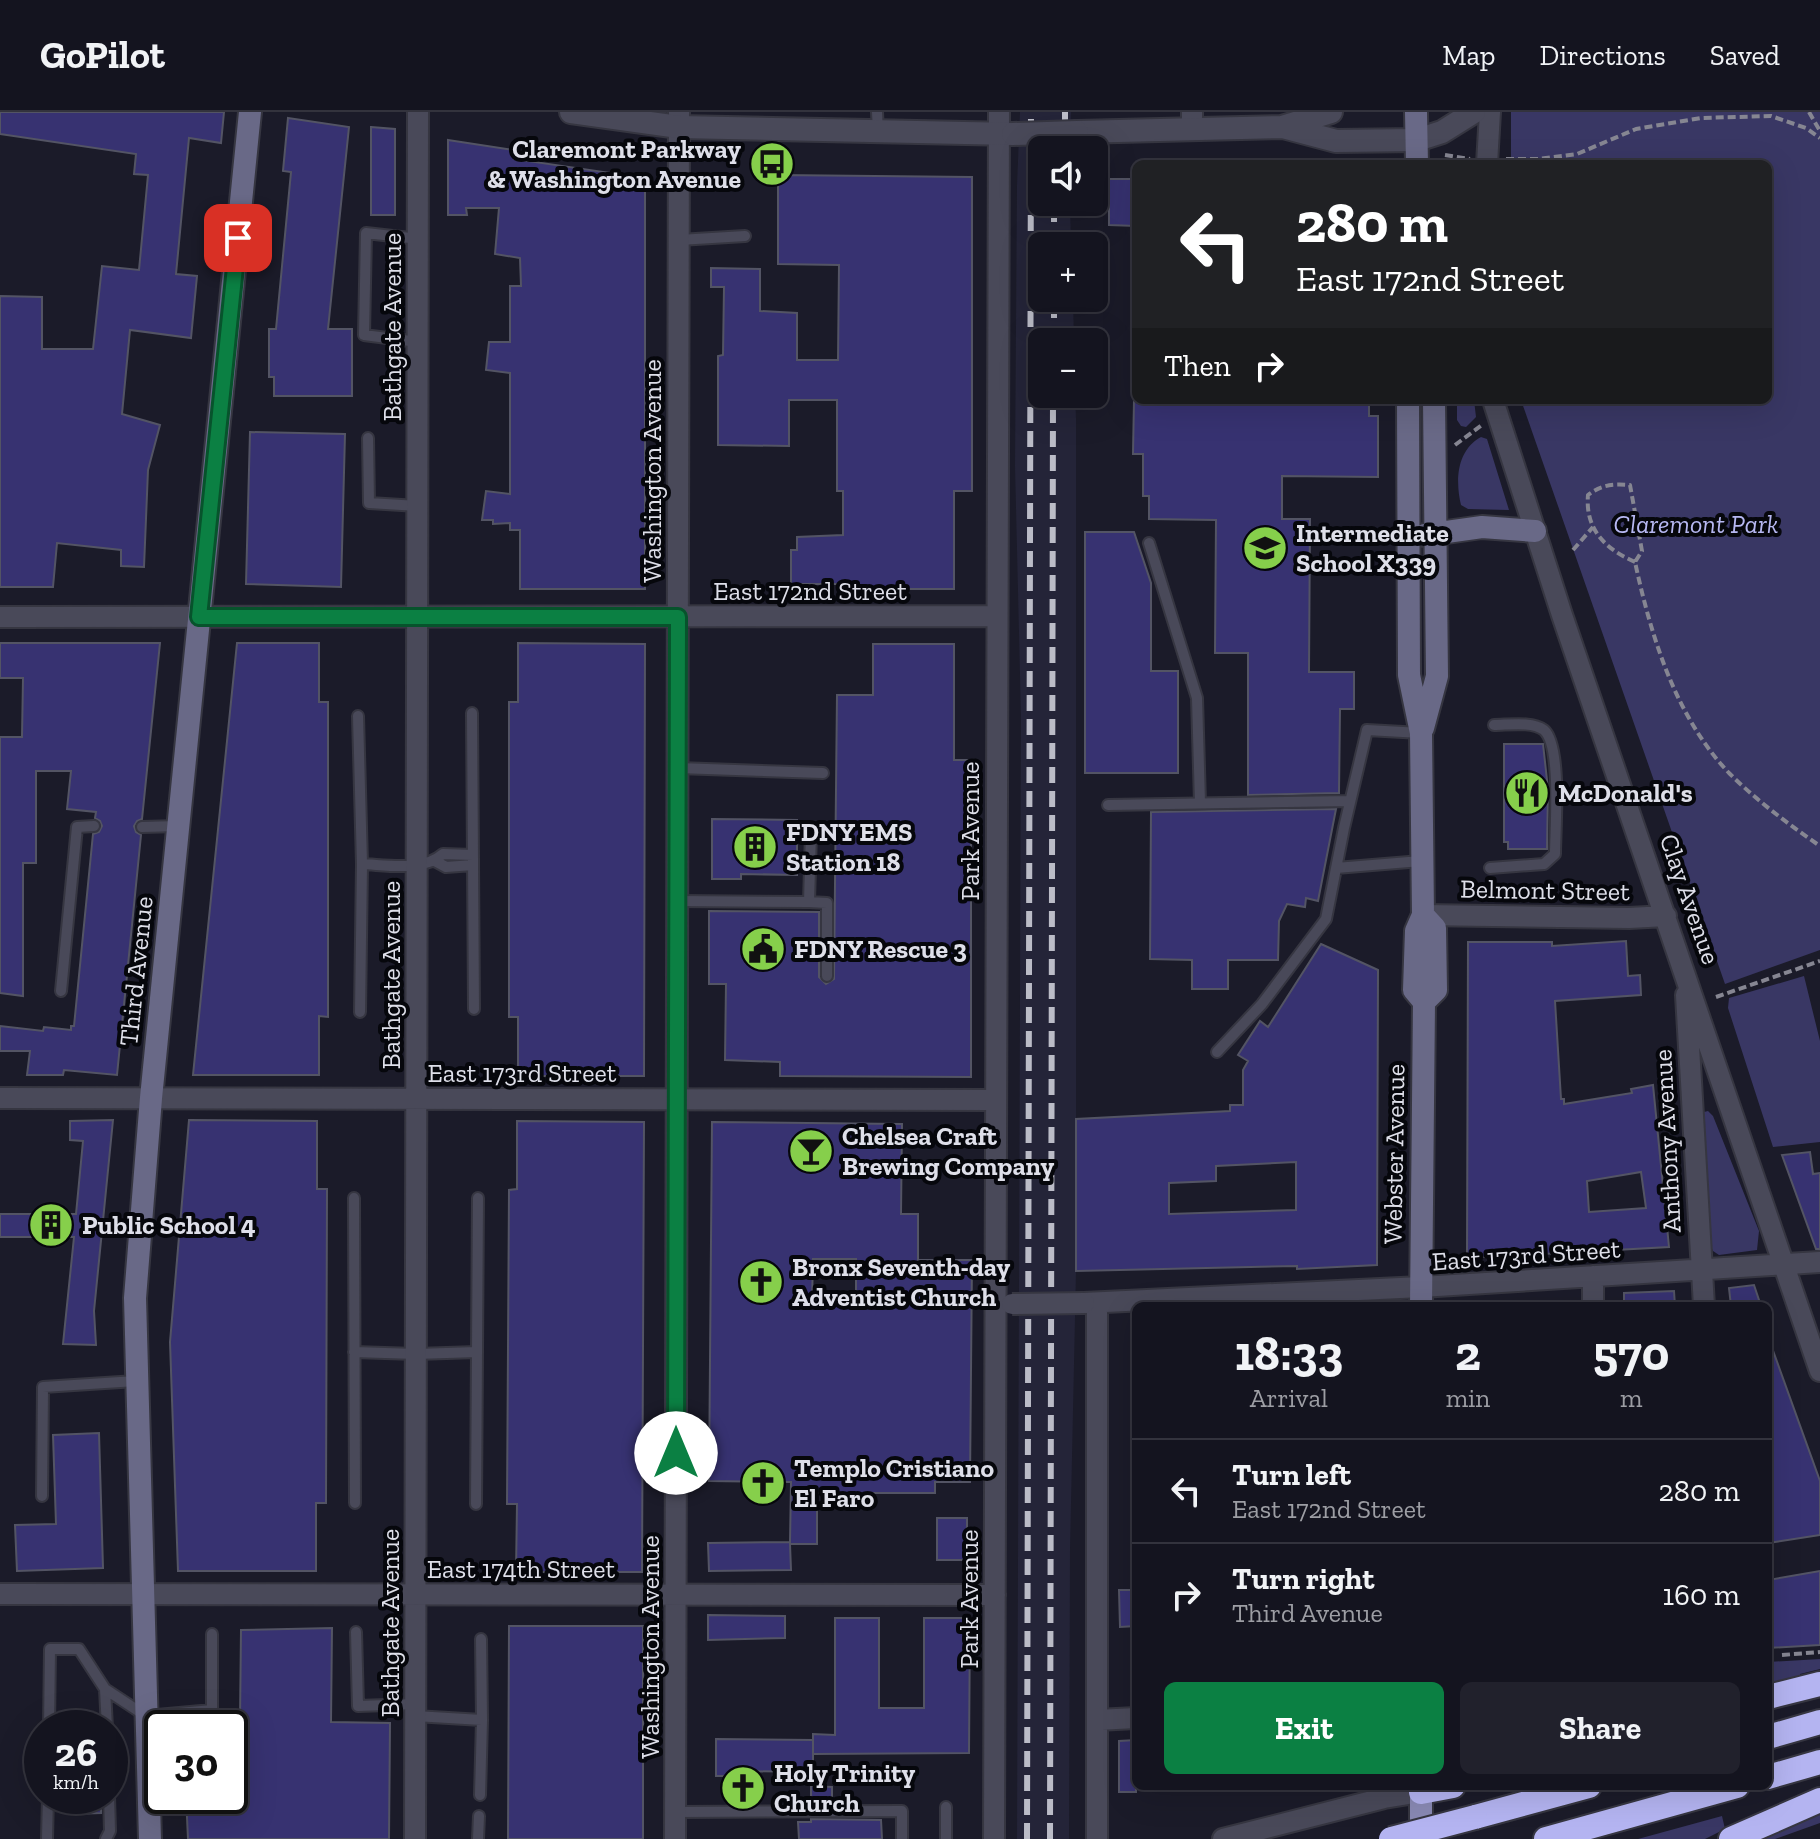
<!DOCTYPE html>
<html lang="en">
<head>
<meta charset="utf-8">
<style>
  :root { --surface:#14141f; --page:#21212c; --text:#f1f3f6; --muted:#9d9ea4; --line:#33333d; --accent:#0b8043 }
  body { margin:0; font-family:"Zilla Slab",serif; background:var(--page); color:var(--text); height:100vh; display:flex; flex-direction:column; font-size:30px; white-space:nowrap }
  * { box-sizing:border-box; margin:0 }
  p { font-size:26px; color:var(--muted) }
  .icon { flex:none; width:44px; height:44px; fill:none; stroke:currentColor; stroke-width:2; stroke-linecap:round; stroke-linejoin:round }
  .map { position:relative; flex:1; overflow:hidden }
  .panel { position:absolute; left:1132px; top:1190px; width:640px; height:488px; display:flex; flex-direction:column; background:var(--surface); border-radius:12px; box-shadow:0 8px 32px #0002,0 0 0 2px var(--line) }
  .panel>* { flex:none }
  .guide { position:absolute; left:1132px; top:48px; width:640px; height:244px; border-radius:12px; box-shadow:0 8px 32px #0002,0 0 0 2px var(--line); background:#202124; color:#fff; overflow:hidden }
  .tools { position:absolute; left:1028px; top:24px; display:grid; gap:16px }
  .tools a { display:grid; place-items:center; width:80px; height:80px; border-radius:12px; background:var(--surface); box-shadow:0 8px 32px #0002,0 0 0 2px var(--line); font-size:40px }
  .speed { position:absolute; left:24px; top:1598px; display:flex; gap:16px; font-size:40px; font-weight:700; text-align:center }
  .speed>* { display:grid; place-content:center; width:104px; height:104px; border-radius:50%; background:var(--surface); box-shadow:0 8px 32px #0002,0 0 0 2px var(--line); line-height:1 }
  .speed small { font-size:20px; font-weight:400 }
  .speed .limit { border:4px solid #111; border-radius:12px; background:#fff; color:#111 }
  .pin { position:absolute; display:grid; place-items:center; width:68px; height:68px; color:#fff; margin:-34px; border-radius:16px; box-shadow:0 4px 12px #0006 }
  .me { position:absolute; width:88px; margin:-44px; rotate:0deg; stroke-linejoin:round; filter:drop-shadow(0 0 6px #0008) }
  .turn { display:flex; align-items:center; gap:28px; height:168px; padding:0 32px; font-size:36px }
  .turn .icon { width:104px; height:104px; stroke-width:2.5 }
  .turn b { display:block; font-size:56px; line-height:68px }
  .then { display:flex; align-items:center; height:76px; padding:0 32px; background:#0003; gap:16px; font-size:30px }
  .eta { display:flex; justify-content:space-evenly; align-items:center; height:136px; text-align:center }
  .eta b { font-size:48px; font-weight:700; line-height:56px }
  .primary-button { display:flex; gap:16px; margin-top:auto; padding:16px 32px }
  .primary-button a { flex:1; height:92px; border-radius:12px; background:var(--accent); color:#fff; font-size:32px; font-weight:700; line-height:92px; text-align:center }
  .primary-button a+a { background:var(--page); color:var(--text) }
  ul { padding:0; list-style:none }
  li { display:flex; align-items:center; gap:24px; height:104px; padding:0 32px; border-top:2px solid var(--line) }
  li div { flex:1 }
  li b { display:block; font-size:30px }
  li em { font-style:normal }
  header { display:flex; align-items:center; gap:48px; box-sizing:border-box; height:112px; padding:0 40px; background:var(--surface); border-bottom:2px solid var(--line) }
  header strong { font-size:38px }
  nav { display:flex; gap:44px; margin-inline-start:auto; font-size:28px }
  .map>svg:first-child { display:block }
  .built { fill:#242438 }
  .green { fill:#393764 }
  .building { fill:#373271; stroke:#535464; stroke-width:2; fill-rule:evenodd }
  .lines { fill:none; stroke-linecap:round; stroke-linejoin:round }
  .service-casing { stroke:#363641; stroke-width:14 }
  .minor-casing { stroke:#363641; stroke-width:24 }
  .tertiary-casing { stroke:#363641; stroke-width:26 }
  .secondary-casing { stroke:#363641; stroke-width:26 }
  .primary-casing { stroke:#363641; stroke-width:26 }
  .motorway-casing { stroke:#363641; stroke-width:28 }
  .path { stroke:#868692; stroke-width:4; stroke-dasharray:8 4; stroke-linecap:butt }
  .service { stroke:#494959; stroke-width:10 }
  .minor { stroke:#494959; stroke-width:20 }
  .tertiary { stroke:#494959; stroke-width:22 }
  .secondary { stroke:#696987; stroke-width:22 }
  .primary { stroke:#8989b4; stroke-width:22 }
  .motorway { stroke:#b4b4f1; stroke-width:24 }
  .rail { stroke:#bbbcc7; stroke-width:6; stroke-dasharray:16 8; stroke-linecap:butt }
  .minor-bridge-casing { stroke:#363641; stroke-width:24; stroke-linecap:butt }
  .tertiary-bridge-casing { stroke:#363641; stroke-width:26; stroke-linecap:butt }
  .motorway-bridge-casing { stroke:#363641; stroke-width:28; stroke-linecap:butt }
  .minor-bridge { stroke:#494959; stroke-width:20 }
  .tertiary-bridge { stroke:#494959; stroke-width:22 }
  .motorway-bridge { stroke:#b4b4f1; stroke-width:24 }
  .route-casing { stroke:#07532c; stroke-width:20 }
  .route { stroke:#0b8043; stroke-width:14 }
  .labels { text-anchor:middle; stroke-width:8; stroke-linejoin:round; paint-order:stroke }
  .poi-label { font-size:26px; font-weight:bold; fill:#dedfe9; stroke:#06070c; text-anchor:start }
  .street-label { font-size:26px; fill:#dedfe9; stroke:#06070c }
  .park-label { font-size:26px; font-style:italic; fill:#b7b8f2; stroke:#06070c }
</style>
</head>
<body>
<header>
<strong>GoPilot</strong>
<nav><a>Map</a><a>Directions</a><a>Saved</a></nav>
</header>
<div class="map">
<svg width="1820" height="1727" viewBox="0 0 1820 1727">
  <rect width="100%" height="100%" fill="#1b1b29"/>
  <path class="built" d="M1020 0H1071L1070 38H1042V90H1070L1071 134H1042V186H1073L1074 230H1042V282H1075L1076 306V1159L1070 1438 1069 1727H1017L1021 605 1015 354 1017 73Z"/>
  <path class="green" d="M1511 0H1820V838L1725 872 1521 288H1768V52H1511Z
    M1457 288H1474L1476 305 1466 315 1461 314 1457 308Z
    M1481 325 1487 327 1509 398 1468 397 1461 393C1455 368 1457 338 1481 325Z
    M1804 864 1820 929V1030L1773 1035 1728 896 1729 886Z
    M1708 999 1713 1004 1759 1119 1757 1138 1719 1143 1713 1139 1709 1130 1701 1008 1704 1000Z
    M1820 1547V1557L1800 1562V1566L1768 1574V1550Z
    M1820 1699V1711L1775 1727H1754Z
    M1722 1704 1725 1717 1705 1727H1638Z"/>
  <path class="building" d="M0 0H224L221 31 189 26 176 162 197 164 191 226 130 218 122 302 160 313 148 358 144 455 121 454V438L57 431 53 475H0V184L42 185V237H93L102 154 139 158 148 63 134 62 136 42 0 22Z
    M288 6 349 15 328 217H352V284H274V265H269V217H276L291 60 283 59Z
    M371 15 395 17V103H371Z
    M448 28 514 38V47L645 66V477H520V418H510V411L493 412V408H482L486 379 510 382V261L486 258 489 230H510V174H521L520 146 495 142 499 96H466L467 103H448Z
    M778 63 972 65V379H954V477H837V472H791V438H797V425L843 423V379H837V288H789V334L718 333V244L723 243 724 175H711V156L760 157V199L797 201V248H838L839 153 778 152Z
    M1109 67H1136V114L1109 113Z
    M1134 288 1369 289V304H1378V365L1282 364V407H1310L1309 560H1354V597H1340L1339 681 1248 683V541H1215L1216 408 1149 407V384H1143V342H1133Z
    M250 320 345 322 341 475 246 472Z
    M1085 420H1134L1151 471V559H1178V661H1085Z
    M0 531H160L142 707 137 709 134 714 136 720 141 723 117 963 64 958 63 963H27L30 939H0V914L43 919 44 915 71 918V914H74L93 722 99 720 102 714 100 709 95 706 96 700 67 697 71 659H36V751H23V884L0 881V625H22L23 566H0Z
    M237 531H319V590H328V905L319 904V963H193Z
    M518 531 645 532 644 964H518V905H509V590H518Z
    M873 532H954V648H971V965L780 964V950L725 948 726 872H709V799L819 800V865L826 872 834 867 837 583H873Z
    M1504 632H1543L1548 677 1547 737H1508V730H1504Z
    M1336 697 1318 789 1306 786 1305 795 1287 792 1279 809 1278 848H1228V877H1192V848L1150 847 1151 700Z
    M712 707 797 708V763L741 762V767H712Z
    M1626 829 1628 864 1640 863 1641 883 1555 889 1561 987H1564V992L1632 981 1631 977 1653 973 1669 1135 1467 1146 1468 830H1552V834ZM1641 1060 1646 1096 1589 1100 1587 1069Z
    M1321 832 1378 858 1377 1153 1297 1157V1154L1076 1159V1007L1230 999V993H1243V958L1248 949 1238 943 1260 909 1268 915ZM1296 1050V1098L1169 1102V1071L1216 1069V1054Z
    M113 1008 94 1199 96 1233 63 1232 74 1125H0V1102H76L83 1029 70 1028V1009Z
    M189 1008 317 1009V1077H327L326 1391H316V1459H178L170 1230Z
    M517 1009 644 1010 642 1460H516L517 1392H507L509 1078 517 1077Z
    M712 1010 902 1012 901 1102H918V1148H972L970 1370H935V1381H817V1432H790L791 1458 709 1459 708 1431 790 1430 791 1370 709 1369ZM813 1147H856V1190H812Z
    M1810 1040 1813 1062 1820 1061V1137H1816L1782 1043Z
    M1754 1173 1761 1194H1731L1729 1176Z
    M1674 1179 1675 1194H1624V1181Z
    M1771 1233 1820 1369V1423L1768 1431V1234Z
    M99 1321 103 1456 17 1459 15 1413 56 1412 53 1323Z
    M937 1406H967V1417H970V1448H937Z
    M1820 1459V1533L1768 1536V1468Z
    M1119 1478H1136V1514L1120 1515Z
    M708 1503 785 1504V1526L708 1528Z
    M835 1506H879V1596H924V1506H970L969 1641 813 1642V1622L835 1623Z
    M509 1514H643V1727H508Z
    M332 1516 331 1610 390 1611 389 1727H188L186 1684H230V1608H240L241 1518Z
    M716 1627 813 1628V1660L733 1659V1664H716Z
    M1136 1628V1680H1119V1629Z
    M811 1674 832 1675V1691H811Z
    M71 1684H101V1701L72 1702Z
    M811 1707 881 1708 882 1727H799L798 1710H811Z"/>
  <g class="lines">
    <g class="service-casing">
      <path id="service" d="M877 0 878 20
        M679 128 745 124
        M418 230 364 223 366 121 419 127
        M368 326 369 391 418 394
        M1149 431 1197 586 1200 691
        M472 601 474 897
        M358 604 362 752
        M678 656 823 661
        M1108 693 1350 689
        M142 715 178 714
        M435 749 446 755 473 753
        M1336 756 1421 749
        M1490 756 1544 752 1555 742C1555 717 1562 634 1544 618 1532 609 1508 613 1494 613
        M678 789 809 790 811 720
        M809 790 827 791V864
        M61 879 77 715 94 714
        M360 900 362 752C387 753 423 760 443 742L473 743
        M1217 940 1262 892 1326 807 1344 716 1367 618 1421 621
        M354 1086 355 1391
        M354 1240 416 1242 477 1240
        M42 1384 43 1275 136 1269
        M476 1392 478 1086
        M356 1520 358 1594 416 1592
        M481 1527 482 1608
        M105 1577 107 1616
        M415 1604 482 1608 480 1683
        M49 1616 50 1537H79L105 1577 146 1604 212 1598V1522
        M675 1700 902 1699V1727
        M47 1727 48 1684
        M106 1727 110 1719 109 1684
        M478 1727 479 1704
        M946 1727V1695"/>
    </g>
    <g class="minor-casing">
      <path id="minor" d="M1192 17V0
        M1487 52 1490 0
        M1493 288 1562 503 1820 1259
        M0 505 997 504
        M1423 803 1629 806 1666 804
        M1686 883 1704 1194
        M0 986 996 988
        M1593 1164V1194
        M1084 1191 1421 1175 1820 1150
        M0 1482 995 1483
        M1097 1608 1136 1606
        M415 1727 418 0
        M675 1727 679 0
        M994 1727 999 0
        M1097 1727V1191
        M1223 1727 1384 1686 1421 1680"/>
    </g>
    <g class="tertiary-casing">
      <path id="tertiary" d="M571 0 679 15 1013 22
        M1283 15 1336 29 1417 28 1442 20 1474 0
        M1077 20 1282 15 1331 0"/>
    </g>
    <g class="secondary-casing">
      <path id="secondary" d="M1416 0 1417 52
        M1408 288 1409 563 1421 621 1423 803 1416 819 1414 878 1424 890 1421 1194
        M1425 423 1482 415 1535 419
        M1423 616 1437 564 1434 288
        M1423 803 1435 816 1436 878 1424 890
        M150 1727 135 1186 151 986 250 0"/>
    </g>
    <g class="primary-casing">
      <path id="primary" d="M1421 1727V1680"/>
    </g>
    <g class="motorway-casing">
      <path id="motorway" d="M1768 1585 1820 1572
        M1768 1625 1820 1610
        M1768 1665 1820 1650
        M1421 1680 1453 1674
        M1475 1705 1589 1674
        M1546 1727 1737 1674
        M1731 1727 1820 1688"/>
    </g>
    <path class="path" d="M1809 0 1820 19
      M1445 43 1470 47
      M1506 47H1538L1577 42 1636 17 1701 6 1771 4 1806 16 1820 26
      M1455 333 1482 313
      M1573 438 1593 415
      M1635 450C1605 437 1585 417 1588 383 1602 372 1614 372 1630 373L1642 439 1635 450C1651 524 1675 604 1729 661 1756 688 1788 712 1820 734
      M1716 885 1820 849
      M1782 1543 1820 1540"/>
    <use href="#service" class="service"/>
    <use href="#minor" class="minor"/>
    <use href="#tertiary" class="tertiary"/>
    <use href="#secondary" class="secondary"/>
    <use href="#primary" class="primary"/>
    <use href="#motorway" class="motorway"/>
    <path class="rail" d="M1065 38V0
      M1054 134V90
      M1054 230V186
      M1027 1727 1031 0
      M1050 1727 1053 282"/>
    <g class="minor-bridge-casing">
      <path id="minor-bridge" d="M1012 1192 1084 1191"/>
    </g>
    <g class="tertiary-bridge-casing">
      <path id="tertiary-bridge" d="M1013 22 1077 20"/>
    </g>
    <g class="motorway-bridge-casing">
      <path id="motorway-bridge" d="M1391 1727 1475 1705"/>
    </g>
    <use href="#minor-bridge" class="minor-bridge"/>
    <use href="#tertiary-bridge" class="tertiary-bridge"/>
    <use href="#motorway-bridge" class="motorway-bridge"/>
  </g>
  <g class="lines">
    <g class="route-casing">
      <path id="route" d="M238 126 199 505H678L676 1341"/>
    </g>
    <use href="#route" class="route"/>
  </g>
  <defs>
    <g id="bus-disc" transform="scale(2.3)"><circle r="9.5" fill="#86cf4b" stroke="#06070c"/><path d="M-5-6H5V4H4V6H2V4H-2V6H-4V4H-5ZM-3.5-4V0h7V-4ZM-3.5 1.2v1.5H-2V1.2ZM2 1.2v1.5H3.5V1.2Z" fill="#111"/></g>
    <g id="school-disc" transform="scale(2.3)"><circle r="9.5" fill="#86cf4b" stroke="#06070c"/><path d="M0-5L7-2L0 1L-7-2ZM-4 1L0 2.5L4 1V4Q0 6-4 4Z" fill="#111"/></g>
    <g id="restaurant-disc" transform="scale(2.3)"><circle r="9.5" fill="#86cf4b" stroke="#06070c"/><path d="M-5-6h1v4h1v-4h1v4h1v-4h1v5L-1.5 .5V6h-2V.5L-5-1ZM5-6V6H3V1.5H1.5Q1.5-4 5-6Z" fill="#111"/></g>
    <g id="building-disc" transform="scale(2.3)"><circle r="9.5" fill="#86cf4b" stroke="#06070c"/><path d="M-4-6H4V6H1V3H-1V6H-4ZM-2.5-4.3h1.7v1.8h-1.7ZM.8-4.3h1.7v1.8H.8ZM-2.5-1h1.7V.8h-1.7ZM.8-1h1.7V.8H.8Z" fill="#111"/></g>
    <g id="civic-disc" transform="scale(2.3)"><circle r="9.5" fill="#86cf4b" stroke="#06070c"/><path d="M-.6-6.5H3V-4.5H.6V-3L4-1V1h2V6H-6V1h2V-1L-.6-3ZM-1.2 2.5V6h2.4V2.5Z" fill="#111"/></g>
    <g id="bar-disc" transform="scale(2.3)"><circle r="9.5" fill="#86cf4b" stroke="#06070c"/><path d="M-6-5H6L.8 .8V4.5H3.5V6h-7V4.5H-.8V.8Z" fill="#111"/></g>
    <g id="church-disc" transform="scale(2.3)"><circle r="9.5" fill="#86cf4b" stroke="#06070c"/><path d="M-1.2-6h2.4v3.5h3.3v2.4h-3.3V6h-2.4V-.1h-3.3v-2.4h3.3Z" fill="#111"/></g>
  </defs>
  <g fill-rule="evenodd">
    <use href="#bus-disc" x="772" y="52"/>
    <use href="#school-disc" x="1265" y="436"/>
    <use href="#restaurant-disc" x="1527" y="681"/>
    <use href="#building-disc" x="755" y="735"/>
    <use href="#civic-disc" x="763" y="837"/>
    <use href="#bar-disc" x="811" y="1039"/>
    <use href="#building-disc" x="51" y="1113"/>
    <use href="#church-disc" x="761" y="1170"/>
    <use href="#church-disc" x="763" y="1371"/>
    <use href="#church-disc" x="743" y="1676"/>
  </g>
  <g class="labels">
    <g class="poi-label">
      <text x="741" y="46" text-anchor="end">Claremont Parkway<tspan x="741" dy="30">&amp; Washington Avenue</tspan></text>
      <text x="1296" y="430">Intermediate<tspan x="1296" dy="30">School X339</tspan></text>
      <text x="1558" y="690">McDonald's</text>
      <text x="786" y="729">FDNY EMS<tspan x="786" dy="30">Station 18</tspan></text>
      <text x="794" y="846">FDNY Rescue 3</text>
      <text x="842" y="1033">Chelsea Craft<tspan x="842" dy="30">Brewing Company</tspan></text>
      <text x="82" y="1122">Public School 4</text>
      <text x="792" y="1164">Bronx Seventh-day<tspan x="792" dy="30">Adventist Church</tspan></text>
      <text x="794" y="1365">Templo Cristiano<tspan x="794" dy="30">El Faro</tspan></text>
      <text x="774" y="1670">Holy Trinity<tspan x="774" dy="30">Church</tspan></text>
    </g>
    <g class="street-label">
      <text transform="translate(392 215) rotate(-90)" y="9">Bathgate Avenue</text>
      <text transform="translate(652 359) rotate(-90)" y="9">Washington Avenue</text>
      <text x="810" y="488">East 172nd Street</text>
      <text transform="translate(970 719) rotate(-90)" y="9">Park Avenue</text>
      <text transform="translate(1545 778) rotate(1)" y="9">Belmont Street</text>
      <text transform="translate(1690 787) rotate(71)" y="9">Clay Avenue</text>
      <text transform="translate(136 859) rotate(-84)" y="9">Third Avenue</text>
      <text transform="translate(391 863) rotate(-90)" y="9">Bathgate Avenue</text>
      <text x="522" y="970">East 173rd Street</text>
      <text transform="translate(1667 1029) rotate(-93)" y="9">Anthony Avenue</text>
      <text transform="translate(1394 1042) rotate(-89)" y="9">Webster Avenue</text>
      <text transform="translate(1526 1143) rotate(-4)" y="9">East 173rd Street</text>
      <text x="521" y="1466">East 174th Street</text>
      <text transform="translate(969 1487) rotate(-90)" y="9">Park Avenue</text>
      <text transform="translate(390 1511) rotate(-90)" y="9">Bathgate Avenue</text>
      <text transform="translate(650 1535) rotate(-90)" y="9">Washington Avenue</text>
    </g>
    <g class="park-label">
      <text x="1696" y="421">Claremont Park</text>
    </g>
  </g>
</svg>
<div class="tools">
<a><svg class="icon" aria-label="sound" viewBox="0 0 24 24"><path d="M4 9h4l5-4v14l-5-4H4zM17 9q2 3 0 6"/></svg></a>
<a>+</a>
<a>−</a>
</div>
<div class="speed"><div>26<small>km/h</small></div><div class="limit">30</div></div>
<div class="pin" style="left:238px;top:126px;background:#d93025"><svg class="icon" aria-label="arrive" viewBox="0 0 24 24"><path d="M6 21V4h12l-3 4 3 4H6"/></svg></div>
<svg class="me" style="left:676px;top:1341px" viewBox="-20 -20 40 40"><circle r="19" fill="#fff"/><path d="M0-13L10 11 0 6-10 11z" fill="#0b8043"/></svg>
<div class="guide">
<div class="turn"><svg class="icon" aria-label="left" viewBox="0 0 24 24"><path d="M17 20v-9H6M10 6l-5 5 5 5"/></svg><div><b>280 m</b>East 172nd Street</div></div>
<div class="then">Then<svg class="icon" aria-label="right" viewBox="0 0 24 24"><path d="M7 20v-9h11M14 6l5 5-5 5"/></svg></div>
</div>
<section class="panel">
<div class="eta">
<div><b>18:33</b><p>Arrival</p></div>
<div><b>2</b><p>min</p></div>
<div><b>570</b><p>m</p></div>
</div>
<ul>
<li><svg class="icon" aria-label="left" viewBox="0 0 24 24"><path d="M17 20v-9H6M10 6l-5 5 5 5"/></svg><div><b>Turn left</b><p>East 172nd Street</p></div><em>280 m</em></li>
<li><svg class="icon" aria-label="right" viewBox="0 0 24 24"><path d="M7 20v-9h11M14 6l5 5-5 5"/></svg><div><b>Turn right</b><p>Third Avenue</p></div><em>160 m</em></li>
</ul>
<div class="primary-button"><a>Exit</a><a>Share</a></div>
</section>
</div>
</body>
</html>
